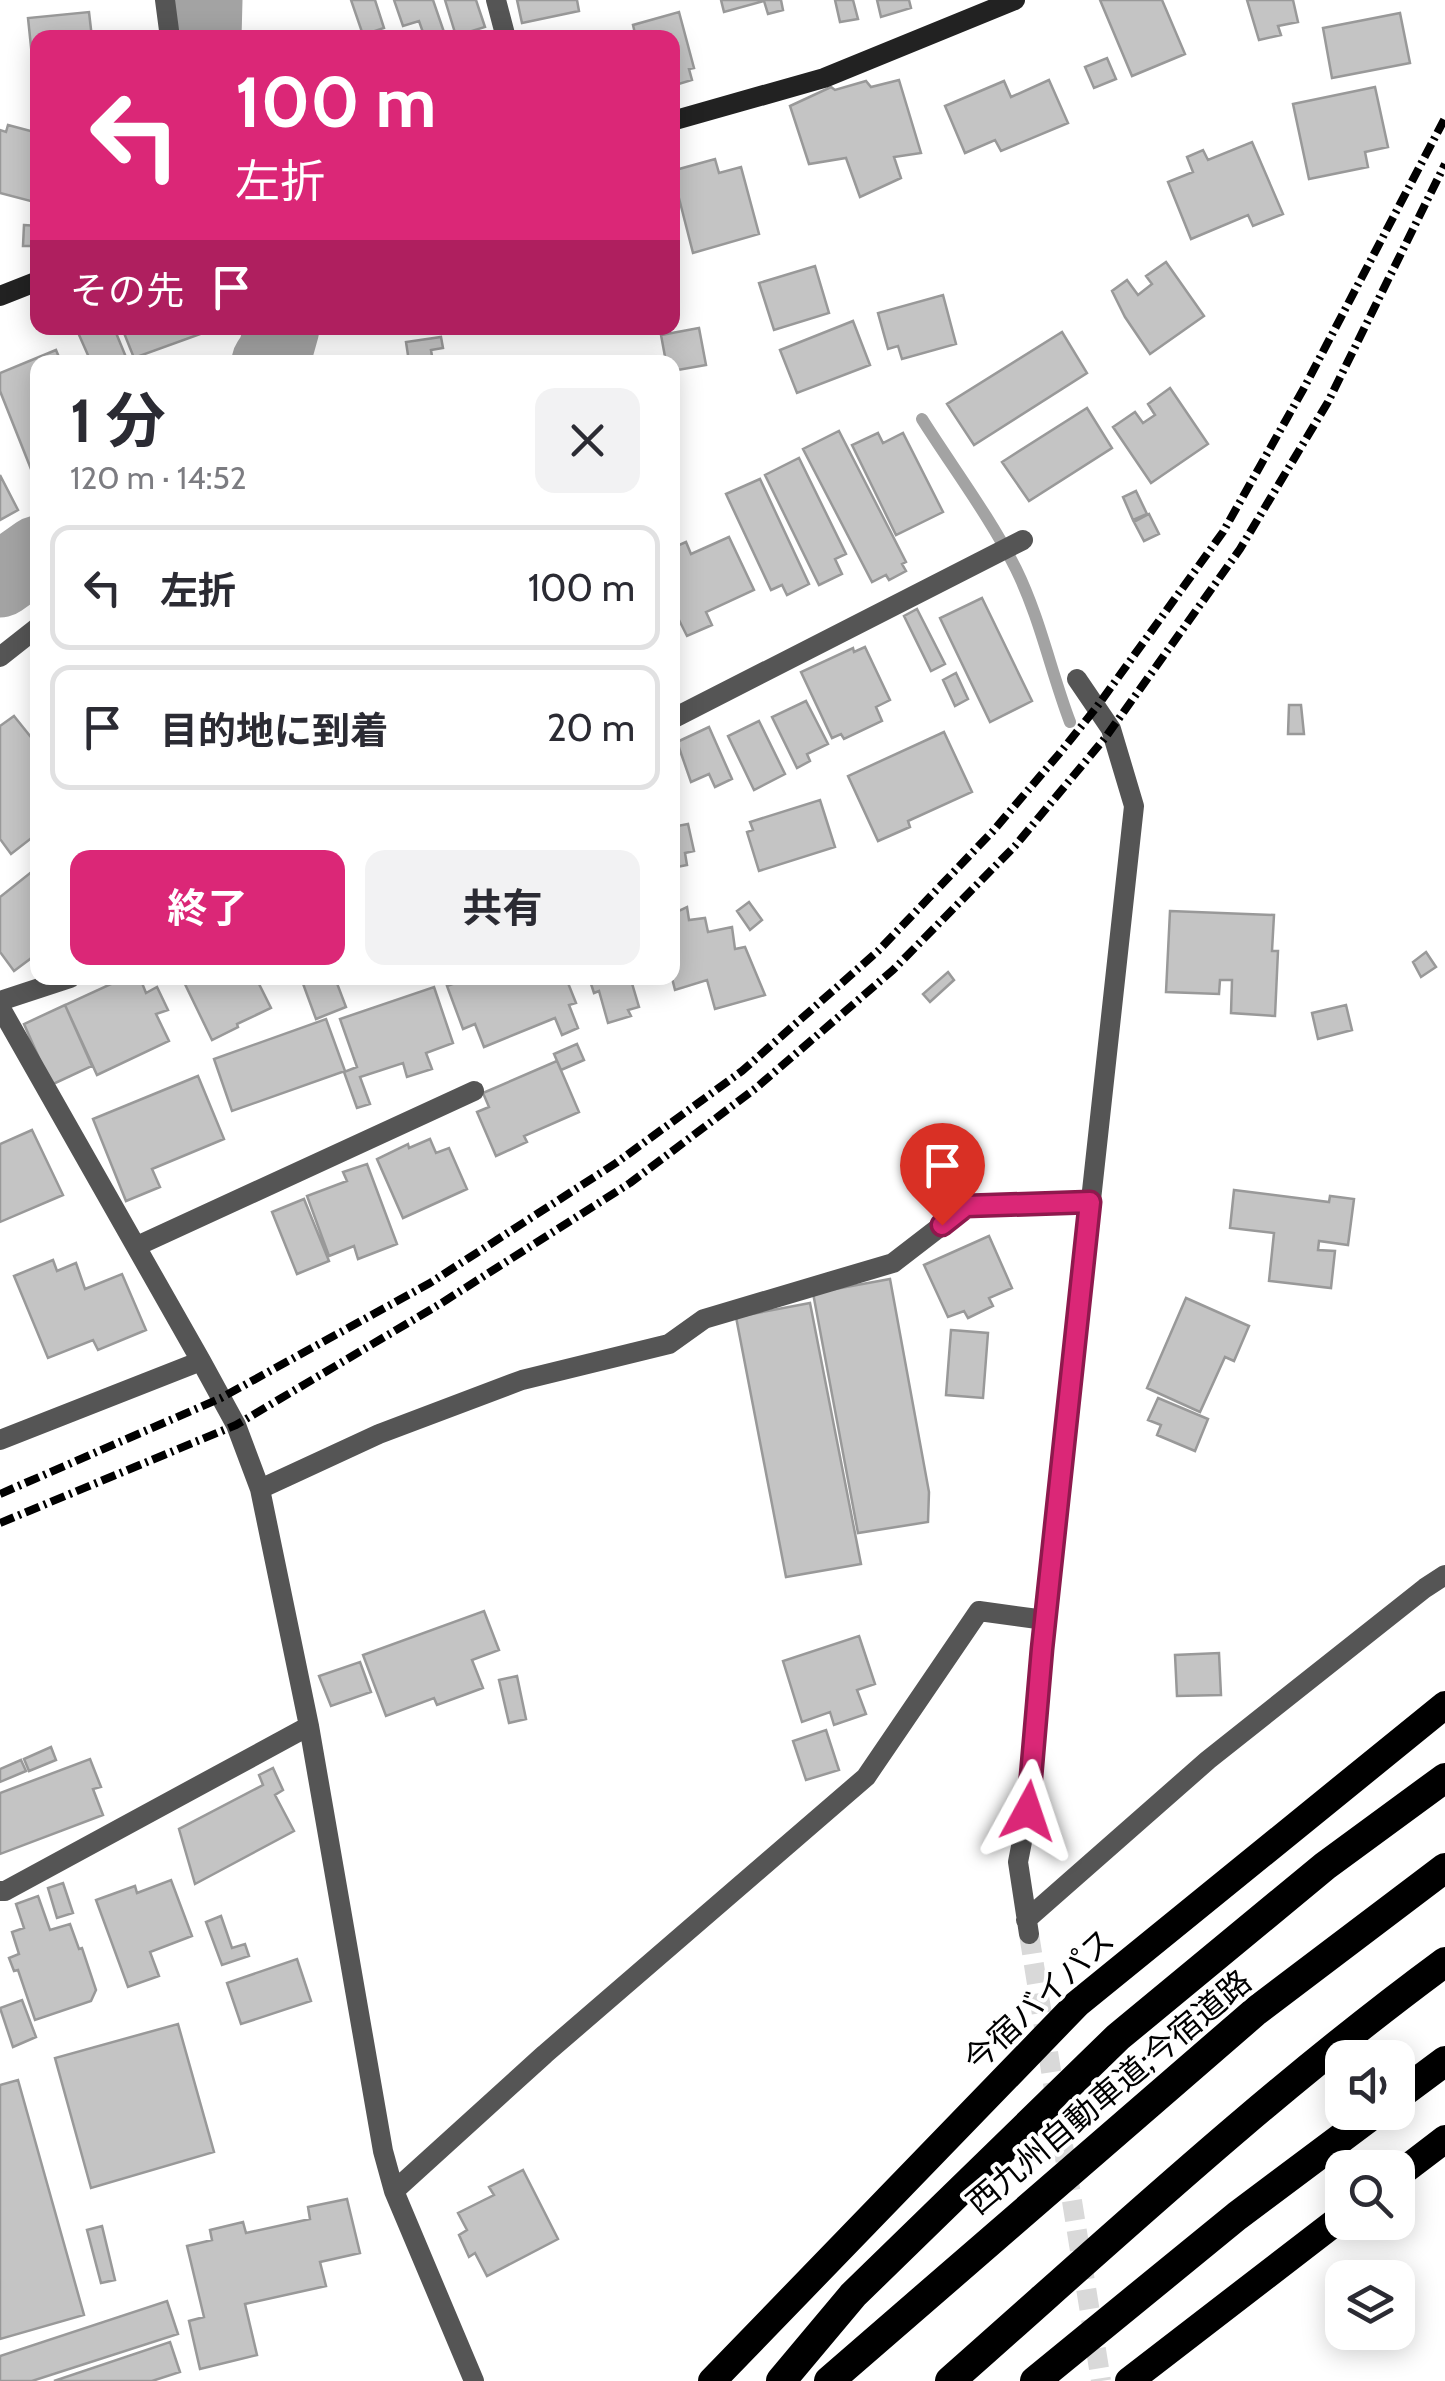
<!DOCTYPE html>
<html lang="ja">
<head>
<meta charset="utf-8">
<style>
  :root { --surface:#fff; --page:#f2f2f3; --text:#2b2b33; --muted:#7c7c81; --line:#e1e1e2; --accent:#db2777 }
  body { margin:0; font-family:Cabin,"Noto Sans JP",sans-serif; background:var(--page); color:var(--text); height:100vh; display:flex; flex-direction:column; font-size:38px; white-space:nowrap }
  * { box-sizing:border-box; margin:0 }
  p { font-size:32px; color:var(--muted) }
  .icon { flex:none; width:55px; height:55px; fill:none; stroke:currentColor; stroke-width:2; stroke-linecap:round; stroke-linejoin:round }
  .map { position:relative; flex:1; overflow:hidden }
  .drawer { position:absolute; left:30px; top:355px; width:650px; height:630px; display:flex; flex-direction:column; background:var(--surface); border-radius:20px; box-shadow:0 5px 25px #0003 }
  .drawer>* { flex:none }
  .top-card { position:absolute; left:30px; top:30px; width:650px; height:305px; border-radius:20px; box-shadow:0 5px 25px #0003; background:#db2777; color:#fff; overflow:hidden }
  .controls { position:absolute; left:1325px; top:2040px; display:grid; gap:20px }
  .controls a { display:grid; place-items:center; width:90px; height:90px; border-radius:20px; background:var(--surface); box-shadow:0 5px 25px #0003; font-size:50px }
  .pin { position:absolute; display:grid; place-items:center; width:85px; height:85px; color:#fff; margin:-102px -42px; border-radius:50% 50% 50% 0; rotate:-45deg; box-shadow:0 0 10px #0007 }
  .pin .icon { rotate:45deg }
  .me { position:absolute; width:110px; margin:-55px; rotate:5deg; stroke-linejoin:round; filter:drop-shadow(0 0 8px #0008) }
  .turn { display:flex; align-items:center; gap:35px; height:210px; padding:0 40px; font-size:45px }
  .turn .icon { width:130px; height:130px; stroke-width:2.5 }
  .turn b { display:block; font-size:70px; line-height:85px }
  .then { display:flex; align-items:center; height:95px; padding:0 40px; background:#0003; gap:20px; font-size:38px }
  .round { display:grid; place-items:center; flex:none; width:105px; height:105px; border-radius:20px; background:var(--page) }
  .summary { display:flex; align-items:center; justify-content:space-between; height:170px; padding:0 40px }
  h1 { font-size:60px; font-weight:700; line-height:75px }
  .primary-button { display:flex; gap:20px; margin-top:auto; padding:20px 40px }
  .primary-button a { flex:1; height:115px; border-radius:20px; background:var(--accent); color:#fff; font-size:40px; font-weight:700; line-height:115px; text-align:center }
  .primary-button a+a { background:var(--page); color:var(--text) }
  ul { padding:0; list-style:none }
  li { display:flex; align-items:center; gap:30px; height:125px; margin:0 20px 15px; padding:0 20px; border:5px solid var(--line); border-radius:20px }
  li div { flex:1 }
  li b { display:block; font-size:38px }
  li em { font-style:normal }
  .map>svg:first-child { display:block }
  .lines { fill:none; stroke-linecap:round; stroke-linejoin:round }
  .stream { stroke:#a3a3a3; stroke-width:12 }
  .river { stroke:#a3a3a3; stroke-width:75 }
  .building { fill:#c4c4c4; stroke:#999; stroke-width:2.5 }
  .minor-tunnel { stroke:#d9d9d9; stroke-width:20; stroke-dasharray:20 10; stroke-linecap:butt }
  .service { stroke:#555; stroke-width:20 }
  .minor { stroke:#555; stroke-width:20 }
  .secondary { stroke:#222; stroke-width:20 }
  .trunk { stroke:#000; stroke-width:28 }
  .motorway { stroke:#000; stroke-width:30 }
  .rail { stroke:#000; stroke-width:8; stroke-dasharray:15 5 2.5 5; stroke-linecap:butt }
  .route-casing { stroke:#8e194d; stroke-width:25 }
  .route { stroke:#db2777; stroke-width:18 }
  .labels { text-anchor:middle; stroke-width:8; stroke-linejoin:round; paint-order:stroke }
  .street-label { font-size:32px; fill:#000; stroke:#fff }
</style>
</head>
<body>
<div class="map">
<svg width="1445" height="2381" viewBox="0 0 1445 2381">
  <rect width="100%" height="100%" fill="#fff"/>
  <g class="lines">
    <path class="stream" d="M922 419C953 468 990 517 1016 569 1040 618 1051 672 1070 722"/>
    <path class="river" d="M204 38 205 0
      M269 362 275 353 282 328
      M0 580 38 553"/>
  </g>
  <path class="building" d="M351 0H375L384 28 363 35Z
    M394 0H433L445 35 425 38 419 21 403 26Z
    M445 0H476L485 27 456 36Z
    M517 0H577L579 11 522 23Z
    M721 0H781L783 10 768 14 764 1 724 12Z
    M835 0H853L858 19 840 22Z
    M877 0H909L911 8 881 17Z
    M1100 0H1162L1185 54 1132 76Z
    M1247 0H1293L1298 22 1278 26 1281 35 1259 40Z
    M89 12 92 38H38V65L33 66 28 18Z
    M679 12 694 68 689 69 692 80 672 86V38H636L633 25Z
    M1400 13 1410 63 1332 78 1323 28Z
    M1107 58 1116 79 1094 88 1085 67Z
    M899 80 921 153 894 157 901 178 860 197 846 158 809 164 790 106 831 87 835 90 866 81 871 87Z
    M1049 80 1068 123 1001 151 995 140 965 153 945 106 1004 81 1011 97Z
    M1375 87 1388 147 1365 152 1368 167 1309 179 1293 104Z
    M8 125 38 133V203L0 193V130L6 132Z
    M1252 142 1283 214 1253 226 1248 215 1191 239 1168 182 1193 172 1187 157 1203 150 1208 160Z
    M715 159 719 173 741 167 759 234 693 253 672 171Z
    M24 225 38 226V246H23Z
    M1166 262 1204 316 1150 354 1125 317 1112 291 1127 280 1138 295 1152 284 1146 276Z
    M815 266 829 313 774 330 759 283Z
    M943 295 956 344 902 359 898 346 888 349 878 313Z
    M853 321 870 365 797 393 780 350Z
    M76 328H114L128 362H91Z
    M122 328H201L203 333 134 358Z
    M699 328 706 365 672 371V362H666L661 335Z
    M1062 332 1087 373 974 445 947 404Z
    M441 337 443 348 431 350 433 362H409L406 342Z
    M56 350 61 362H38V472L33 474 0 391V373Z
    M1170 388 1208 444 1151 483 1113 427 1135 412 1143 423 1155 415 1148 404Z
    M1087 408 1112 448 1029 501 1002 462Z
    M839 431 906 562 902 564 906 571 889 580 886 575 872 582 803 449Z
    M878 433 883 443 903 433 943 512 896 535 852 445Z
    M799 458 846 554 835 559 842 574 819 585 765 475Z
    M0 475 18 510 0 520Z
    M760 479 809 584 787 595 782 585 771 590 726 494Z
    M1136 491 1147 514 1133 520 1123 497Z
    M1149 514 1159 534 1144 541 1134 522Z
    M729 537 754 590 706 612 712 625 687 636 679 620 672 623V548L686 542 691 554Z
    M982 598 1032 701 990 722 940 618Z
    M917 609 945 664 931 671 904 616Z
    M865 647 890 700 876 707 882 721 844 739 841 734 832 738 801 672 853 648 854 652Z
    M956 673 968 699 955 706 943 680Z
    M806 701 828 744 807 754 810 761 797 768 772 717Z
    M1289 705H1301L1304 734H1288Z
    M14 716 38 746V833L11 854 0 839V726Z
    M759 721 785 774 754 790 728 736Z
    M709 727 732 779 715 787 709 774 691 782 677 742Z
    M944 732 972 792 908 821 910 827 878 841 848 776Z
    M820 800 835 847 759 871 747 832 753 830 750 822Z
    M688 824 694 851 685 853 687 865 672 868V827Z
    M34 870 38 875V953L14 971 0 952V897Z
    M749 902 762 920 750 930 737 911Z
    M687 907 689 920 705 918 708 932 732 927 735 949 745 947 765 995 715 1009 707 980 675 990 672 978V914Z
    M1170 911 1274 915 1272 951H1278L1275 1016 1231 1013 1232 980H1220L1219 994 1166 992Z
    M1426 952 1436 967 1421 977 1413 962Z
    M948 972 954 980 930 1002 923 994Z
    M124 978H140L146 993 157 987 168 1010 156 1014 169 1041 97 1075 65 1005Z
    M182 978H256L271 1008 237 1024 238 1027 212 1040Z
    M311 978H335L346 1007 316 1019 302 981Z
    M469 978H566L576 1003 569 1005 578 1028 562 1035 555 1018 484 1047 475 1024 463 1029 447 986Z
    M589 978H638L631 980 639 1007 628 1010 631 1016 608 1023 599 991 594 993Z
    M434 987 453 1043 426 1053 432 1069 407 1077 403 1063 360 1077 370 1104 357 1108 344 1072 357 1067 340 1019Z
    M65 1005 92 1066 51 1085 24 1024Z
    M1346 1005 1352 1030 1318 1039 1312 1013Z
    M326 1019 345 1071 232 1111 214 1059Z
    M577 1044 584 1060 561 1070 554 1054Z
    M557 1061 579 1112 524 1136 527 1142 496 1156 477 1112 489 1107 483 1093Z
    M198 1076 224 1139 152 1169 160 1187 126 1201 93 1119Z
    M32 1130 63 1195 0 1222V1144Z
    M430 1139 436 1153 449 1148 467 1189 403 1218 377 1159 408 1144 409 1148Z
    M367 1164 397 1244 358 1259 354 1246 329 1256 307 1196 347 1181 343 1172Z
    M1234 1190 1329 1202 1330 1196 1354 1199 1348 1245 1319 1241 1318 1250 1335 1251 1331 1288 1269 1281 1274 1233 1230 1228Z
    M304 1199 329 1261 297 1274 272 1212Z
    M989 1236 1012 1288 989 1298 993 1306 968 1318 964 1311 948 1317 924 1265Z
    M53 1260 57 1271 76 1263 85 1289 122 1274 146 1330 98 1350 93 1340 48 1358 14 1276Z
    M890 1279 929 1492 928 1522 858 1533 813 1293Z
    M1186 1298 1249 1326 1234 1361 1225 1357 1200 1412 1147 1388Z
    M810 1303 861 1564 786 1577 736 1317Z
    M951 1330 988 1333 983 1398 946 1395Z
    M1158 1398 1208 1419 1195 1451 1157 1435 1161 1425 1148 1420Z
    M484 1611 499 1650 472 1660 483 1688 437 1705 434 1698 386 1716 363 1655Z
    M859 1636 875 1684 857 1690 866 1714 834 1725 830 1712 802 1722 783 1661Z
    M1219 1653 1221 1695 1177 1696 1175 1655Z
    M360 1662 371 1692 331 1706 319 1676Z
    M517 1676 526 1719 509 1723 499 1680Z
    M826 1730 839 1770 806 1780 793 1741Z
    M51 1747 56 1760 29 1771 24 1759Z
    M90 1759 101 1787 93 1789 103 1815 0 1854V1793Z
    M21 1760 26 1771 0 1782V1769Z
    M273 1768 283 1790 275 1795 294 1831 195 1884 179 1829 263 1785 259 1775Z
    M171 1880 192 1936 150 1952 159 1976 128 1987 96 1900 135 1886 137 1893Z
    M63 1883 73 1913 57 1918 48 1888Z
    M38 1896 50 1930 70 1924 79 1949 82 1948 96 1990 91 2001 35 2020 18 1970 14 1971 9 1958 19 1954 12 1932 24 1928 16 1904Z
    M221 1916 232 1948 245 1944 249 1956 222 1965 206 1922Z
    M297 1959 311 2001 241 2024 227 1983Z
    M22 2000 36 2037 13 2047 0 2008Z
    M178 2024 214 2152 91 2188 55 2058Z
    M18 2080 84 2315 0 2339V2085Z
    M523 2170 558 2239 487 2276 475 2253 469 2257 459 2235 467 2230 458 2213 494 2195 489 2187Z
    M347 2199 360 2253 320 2262 326 2286 245 2304 257 2355 200 2369 189 2321 204 2317 187 2246 212 2240 210 2230 243 2222 246 2233 310 2219 308 2207Z
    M102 2226 115 2280 101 2283 87 2230Z
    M167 2301 178 2334 32 2381H0V2356Z
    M170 2342 180 2372 152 2381H54Z"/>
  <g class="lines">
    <path class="minor-tunnel" d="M1029 1934 1101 2381"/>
    <path class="service" d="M496 0 506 38"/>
    <path class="minor" d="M165 0 170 38
      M0 657 38 627
      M672 719 1023 540
      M0 1001 70 978
      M0 1007 201 1361 236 1425 260 1489 309 1726 383 2151 394 2191 474 2381
      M137 1246 474 1091
      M0 1440 201 1361
      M260 1489 379 1434 522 1380 669 1344 704 1319 893 1263 967 1206 1090 1202
      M0 1891H5L309 1726
      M1026 1920 1208 1760 1425 1588 1445 1575
      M1029 1934 1018 1862 1028 1811 1042 1649 1134 806 1111 729 1077 679
      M394 2191 545 2054 866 1777 979 1611 1045 1620"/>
    <path class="secondary" d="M672 121 824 78 1015 0
      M0 296 38 281"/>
    <path class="trunk" d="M1398 2175 1445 2139
      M712 2381 1077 2004 1445 1705
      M1129 2381 1342 2217"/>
    <path class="motorway" d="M1398 2096 1445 2061
      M781 2381 853 2295 1118 2037 1325 1866 1445 1778
      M829 2381 1256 2011 1445 1868
      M950 2381C1112 2238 1271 2090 1445 1962
      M1035 2381 1237 2216 1376 2112"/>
    <path class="rail" d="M0 1494 221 1398 430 1283 616 1163 742 1071 878 951 993 831 1059 754 1096 708 1223 532 1304 388 1445 118
      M0 1523 236 1425 440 1304 630 1183 756 1088 893 970 1015 846 1105 738 1240 549 1328 402 1445 164"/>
  </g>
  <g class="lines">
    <g class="route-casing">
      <path id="route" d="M942 1225 966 1206 1090 1202 1042 1649 1028 1811"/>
    </g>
    <use href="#route" class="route"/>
  </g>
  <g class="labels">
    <g class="street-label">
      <text transform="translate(1039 2000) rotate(-43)" y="11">今宿バイパス</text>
      <text transform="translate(1109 2092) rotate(-40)" y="11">西九州自動車道;今宿道路</text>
    </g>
  </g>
</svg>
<div class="controls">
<a><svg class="icon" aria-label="sound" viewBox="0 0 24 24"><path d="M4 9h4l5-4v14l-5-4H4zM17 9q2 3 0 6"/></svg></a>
<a><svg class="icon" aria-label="search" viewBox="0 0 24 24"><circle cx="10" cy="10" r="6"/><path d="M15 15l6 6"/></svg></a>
<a><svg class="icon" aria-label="layers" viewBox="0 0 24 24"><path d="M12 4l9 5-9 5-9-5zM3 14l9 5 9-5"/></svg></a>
</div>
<div class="pin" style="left:942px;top:1225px;background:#d93025"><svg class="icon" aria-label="arrive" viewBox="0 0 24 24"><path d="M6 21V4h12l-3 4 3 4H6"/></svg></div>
<svg class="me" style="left:1028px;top:1811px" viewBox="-20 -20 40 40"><path d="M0-17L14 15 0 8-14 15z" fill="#db2777" stroke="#fff" stroke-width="4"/></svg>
<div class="top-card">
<div class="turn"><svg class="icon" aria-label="left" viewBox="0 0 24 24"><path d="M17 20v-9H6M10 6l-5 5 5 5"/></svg><div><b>100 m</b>左折</div></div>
<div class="then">その先<svg class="icon" aria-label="arrive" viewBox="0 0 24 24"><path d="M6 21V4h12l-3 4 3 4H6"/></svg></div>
</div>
<section class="drawer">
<div class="summary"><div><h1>1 分</h1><p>120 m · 14:52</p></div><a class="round"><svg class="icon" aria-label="close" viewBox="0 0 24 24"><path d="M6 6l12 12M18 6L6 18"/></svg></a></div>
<ul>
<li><svg class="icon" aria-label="left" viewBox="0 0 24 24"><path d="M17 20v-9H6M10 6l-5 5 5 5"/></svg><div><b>左折</b></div><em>100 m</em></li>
<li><svg class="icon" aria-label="arrive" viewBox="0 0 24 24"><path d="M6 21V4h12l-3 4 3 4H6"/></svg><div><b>目的地に到着</b></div><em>20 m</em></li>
</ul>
<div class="primary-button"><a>終了</a><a>共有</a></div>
</section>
</div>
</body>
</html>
